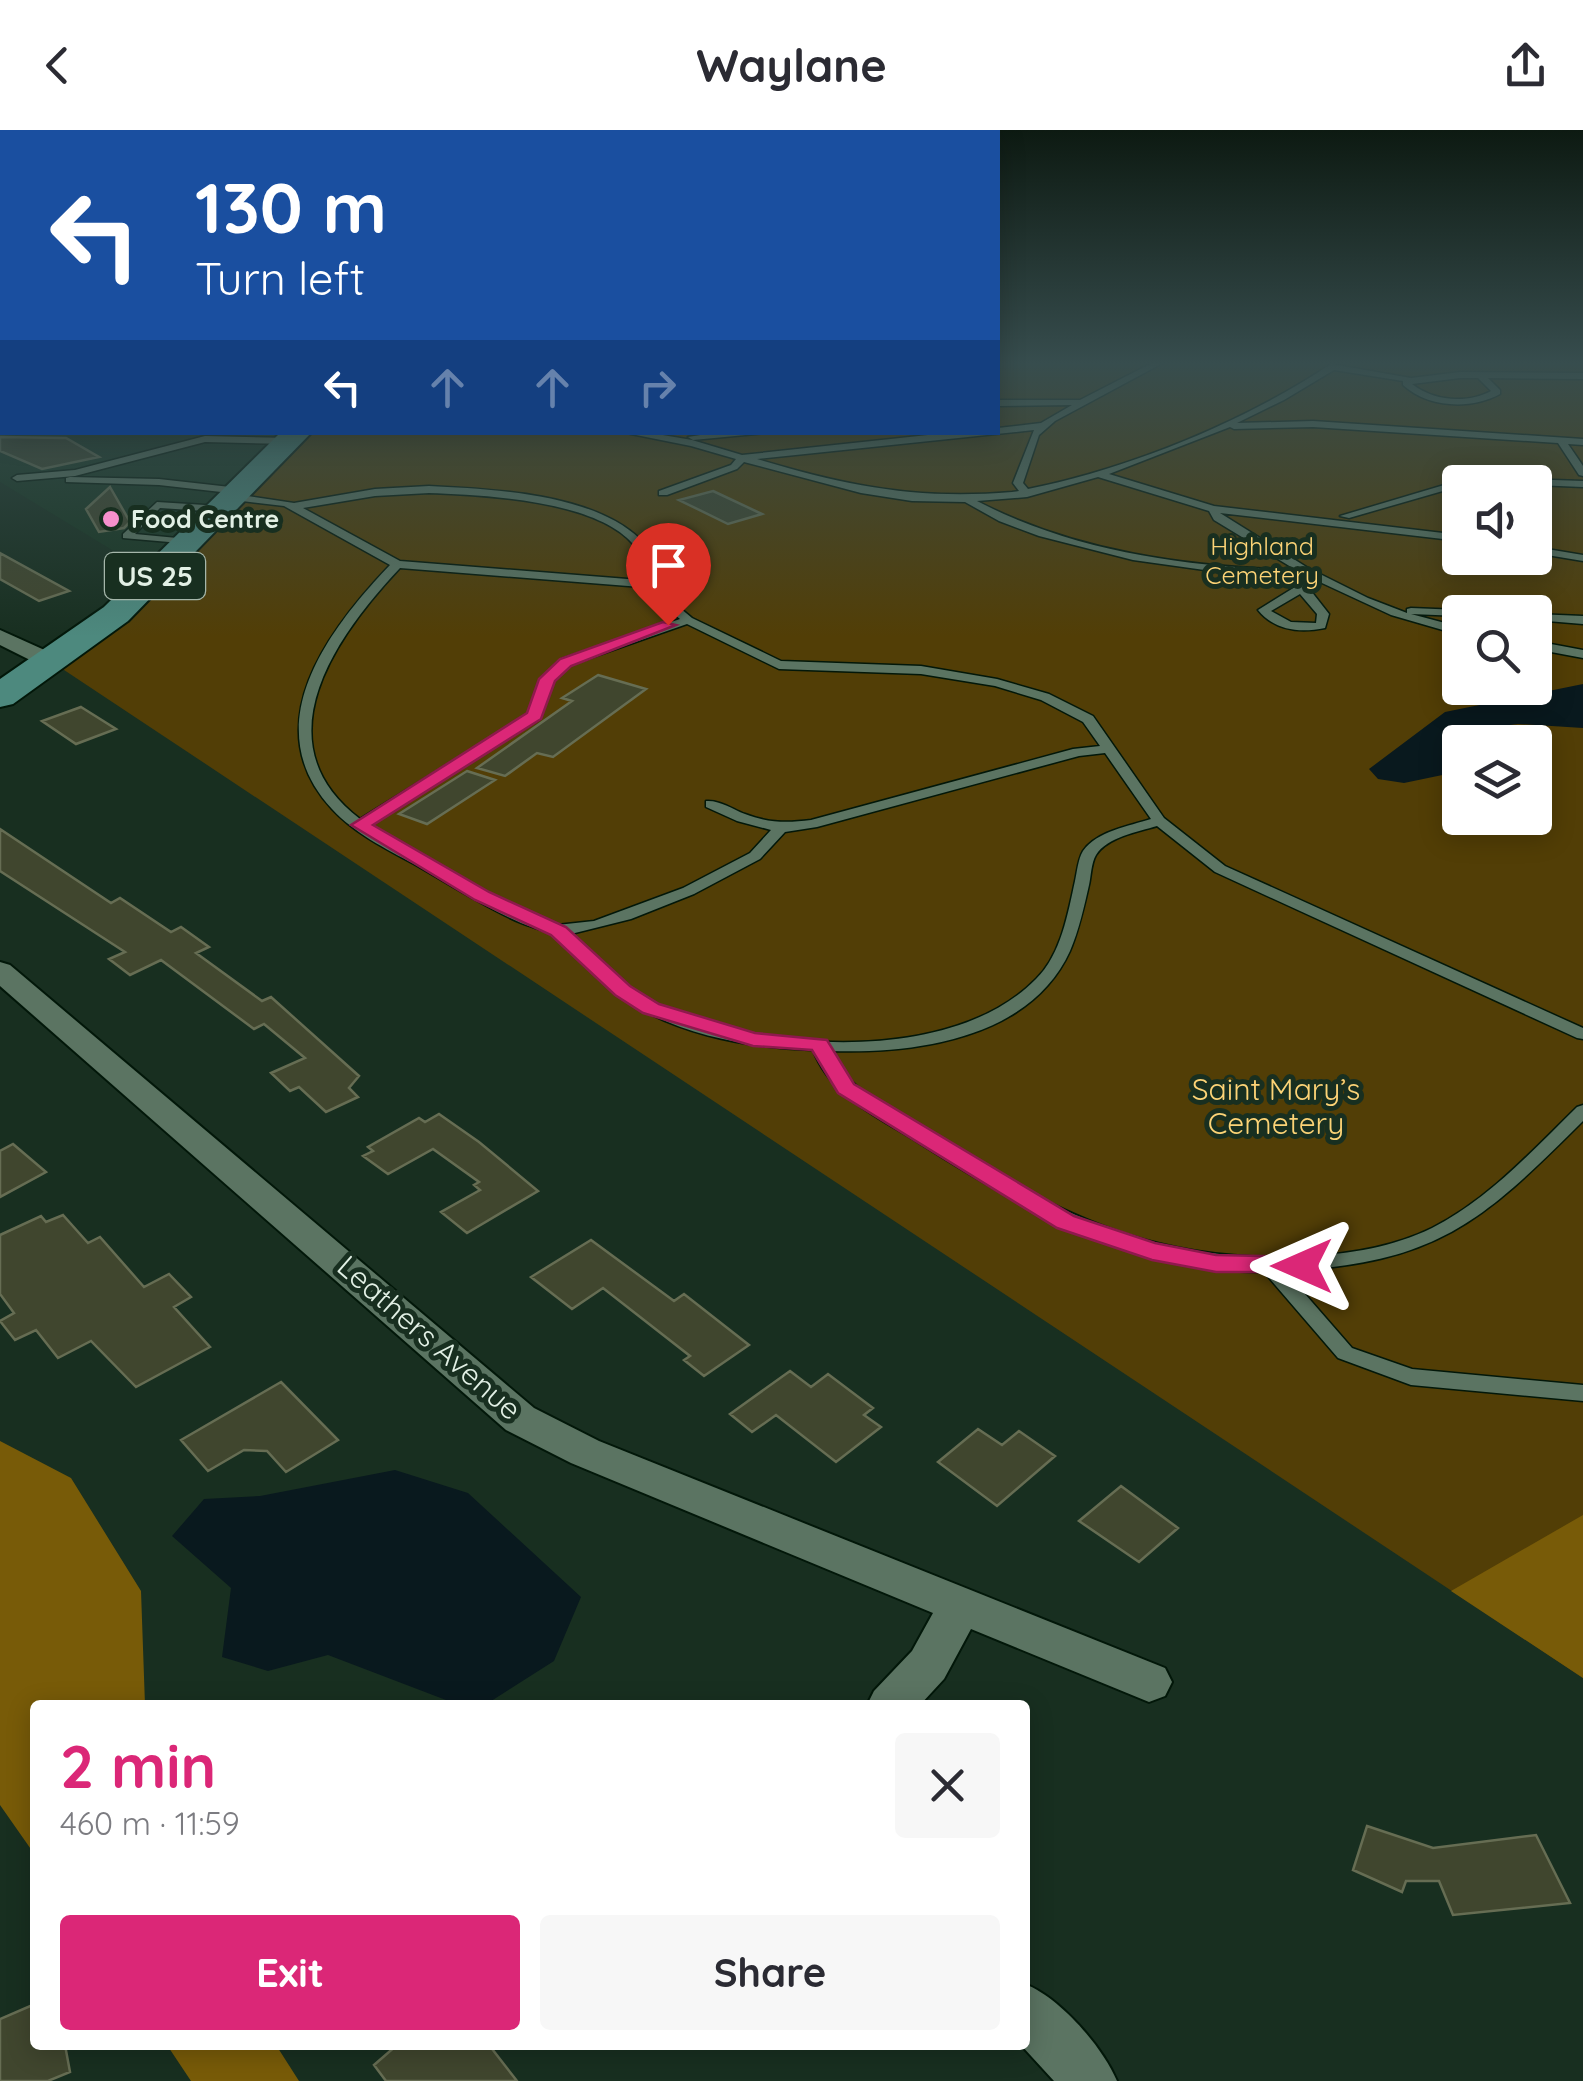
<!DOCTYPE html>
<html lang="en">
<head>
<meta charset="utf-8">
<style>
  :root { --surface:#fff; --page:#f7f7f7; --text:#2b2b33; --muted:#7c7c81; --accent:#db2777 }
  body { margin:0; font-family:Quicksand,sans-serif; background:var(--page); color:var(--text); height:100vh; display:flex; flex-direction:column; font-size:38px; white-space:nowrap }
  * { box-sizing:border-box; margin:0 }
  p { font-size:32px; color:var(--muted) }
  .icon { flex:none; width:55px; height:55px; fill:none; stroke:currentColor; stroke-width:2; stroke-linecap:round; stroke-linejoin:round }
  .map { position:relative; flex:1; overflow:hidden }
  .panel { position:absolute; left:30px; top:1570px; width:1000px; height:350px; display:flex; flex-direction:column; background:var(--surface); border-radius:10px; box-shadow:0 5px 25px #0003 }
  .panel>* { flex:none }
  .top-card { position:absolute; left:0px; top:0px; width:1000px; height:305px; box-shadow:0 5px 25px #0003; background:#1a4fa0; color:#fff; overflow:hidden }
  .buttons { position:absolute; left:1442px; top:335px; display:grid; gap:20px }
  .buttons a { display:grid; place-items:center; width:110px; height:110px; border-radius:10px; background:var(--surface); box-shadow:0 5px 25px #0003; font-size:50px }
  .pin { position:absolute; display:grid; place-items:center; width:85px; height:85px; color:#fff; margin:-102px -42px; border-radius:50% 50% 50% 0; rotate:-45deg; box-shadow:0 0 10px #0007 }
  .pin .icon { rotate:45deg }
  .me { position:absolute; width:110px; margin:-55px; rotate:270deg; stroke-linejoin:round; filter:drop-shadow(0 0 8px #0008) }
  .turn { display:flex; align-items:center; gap:35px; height:210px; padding:0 30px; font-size:45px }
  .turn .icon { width:130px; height:130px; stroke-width:2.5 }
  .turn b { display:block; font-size:70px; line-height:85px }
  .lanes { display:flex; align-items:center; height:95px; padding:0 30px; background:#0003; justify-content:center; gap:50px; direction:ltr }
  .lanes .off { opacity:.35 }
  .round { display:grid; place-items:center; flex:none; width:105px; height:105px; border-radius:10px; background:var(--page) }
  .head { display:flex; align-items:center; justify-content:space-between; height:170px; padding:0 30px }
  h1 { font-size:60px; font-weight:700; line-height:75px; color:var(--accent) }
  .button { display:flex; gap:20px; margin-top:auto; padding:20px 30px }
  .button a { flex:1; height:115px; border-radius:10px; background:var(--accent); color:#fff; font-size:40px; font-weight:700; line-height:115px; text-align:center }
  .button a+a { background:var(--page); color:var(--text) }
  header { display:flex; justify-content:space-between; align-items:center; height:130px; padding:0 30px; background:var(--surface); font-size:45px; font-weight:700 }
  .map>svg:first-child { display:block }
  .built { fill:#183622 }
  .green { fill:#523e06; fill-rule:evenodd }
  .forest { fill:#785b08 }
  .water { fill:#09191e }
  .building { fill:#40462e; stroke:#666d53; stroke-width:2.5 }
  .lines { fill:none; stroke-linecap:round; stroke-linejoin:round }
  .service-casing { stroke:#021709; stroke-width:3 }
  .minor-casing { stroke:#021709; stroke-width:4 }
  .primary-casing { stroke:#021709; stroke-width:4 }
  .service { fill:#5b7462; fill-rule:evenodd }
  .minor { fill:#5b7462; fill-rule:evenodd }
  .primary { fill:#4d897e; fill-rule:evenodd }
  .route { fill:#db2777; stroke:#8e194d; stroke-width:2.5 }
  .poi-dot { fill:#f790cd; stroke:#182f20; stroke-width:4 }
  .labels { text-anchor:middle; stroke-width:10; stroke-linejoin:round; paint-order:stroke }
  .far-poi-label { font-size:25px; font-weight:bold; fill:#e2f0e5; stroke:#182f20; text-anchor:start }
  .far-park-label { font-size:25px; fill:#fcd376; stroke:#182f20 }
  .shield { fill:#182f20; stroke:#a5b6aa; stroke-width:2.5 }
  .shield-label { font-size:28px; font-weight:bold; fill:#e2f0e5 }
  .park-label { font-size:30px; fill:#fcd376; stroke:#182f20 }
  .street-label { font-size:30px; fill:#e2f0e5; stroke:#182f20 }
</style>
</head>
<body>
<header><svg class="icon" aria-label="back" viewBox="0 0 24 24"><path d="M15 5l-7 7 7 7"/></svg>Waylane<svg class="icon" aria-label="share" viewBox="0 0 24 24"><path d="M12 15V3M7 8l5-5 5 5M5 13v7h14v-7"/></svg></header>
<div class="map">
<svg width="1583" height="1951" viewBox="0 0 1583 1951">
  <rect width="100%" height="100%" fill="#182f20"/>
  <path class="built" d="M0 234 2 302 298 303 176 424 112 420 0 352Z"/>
  <path class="green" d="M998 234H1583V1548L52 532 298 303 998 302ZM1460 352H1535V428H1460ZM1460 482H1535V558H1460ZM1460 612H1535V688H1460Z"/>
  <path class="forest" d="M0 1311 71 1348 141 1461 145 1575H35V1725L0 1675Z
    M1583 1385V1548L1451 1461Z
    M167 1915H276L299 1951H191Z"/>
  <path class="water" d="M1583 554V598L1518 594 1477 599 1470 612H1460V629L1452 643 1404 653 1378 649 1369 639 1445 582Z
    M395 1340 468 1363 581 1467 554 1531 485 1575H459L328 1525 268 1541 222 1527 231 1458 172 1406 204 1369 260 1366Z"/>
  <path class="building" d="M0 307 66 308 99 327 42 339 0 321Z
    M110 357 130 392 124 398 99 402 86 379Z
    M713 361 762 384 728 394 679 370Z
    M0 423 69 461 39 471 0 449Z
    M598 545 646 559 553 627 537 623 505 646 477 638 572 571 562 568Z
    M81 577 116 599 76 614 42 591Z
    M467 641 495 650 427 694 399 684Z
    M0 699 111 773 120 768 171 802 181 797 209 817 196 823 262 871 271 867 359 946 349 958 358 967 326 982 299 957 290 961 271 943 305 928 264 894 254 899 161 830 130 845 109 829 125 822 0 741Z
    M439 984 479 1012 538 1061 467 1103 441 1082 480 1060 474 1055 479 1052 433 1019 388 1044 363 1026 373 1021 368 1017 419 988 425 992Z
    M13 1014 46 1042 0 1067V1021Z
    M63 1085 88 1113 100 1107 144 1157 169 1144 191 1167 174 1177 210 1217 136 1257 91 1211 58 1228 36 1200 15 1210 0 1191 14 1183 0 1164V1105L41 1086 46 1092Z
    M591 1110 674 1171 684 1164 749 1215 704 1246 684 1230 690 1226 603 1158 572 1179 531 1147Z
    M790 1241 811 1257 828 1244 873 1278 864 1285 881 1297 836 1332 776 1285 752 1302 730 1284Z
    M281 1252 338 1310 286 1342 267 1321 244 1320 208 1341 181 1310Z
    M978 1299 1002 1315 1019 1301 1055 1326 997 1376 938 1332Z
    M1121 1356 1178 1398 1139 1432 1079 1391Z
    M1367 1696 1433 1718 1536 1705 1570 1773 1453 1785 1439 1751H1406L1402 1762 1353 1740Z
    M35 1874V1915H65L70 1942 48 1951H0V1889Z
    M397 1915H489L517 1951H386L374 1935Z"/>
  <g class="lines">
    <g class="service-casing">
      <path id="service" d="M1150 234H1161L1055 291 1039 305 1023 353 1028 359C1131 338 1244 292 1331 234L1411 248 1460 242 1583 243V249L1488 248 1500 260V264C1471 280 1428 278 1403 255V251L1334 240 1284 270 1237 293 1313 291 1583 309V315L1568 314 1583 336V346L1579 345 1558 313 1313 297 1234 299 1230 297 1109 344 1214 376 1460 405V411L1220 383 1308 438 1368 468 1407 483V479L1411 478 1460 480 1465 482H1460V486L1411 484 1460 497V505L1391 485 1309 447H1300L1329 484 1325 498C1300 503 1275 501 1258 480L1295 457 1288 447 1226 443 1133 430 1039 406 999 391 965 372 912 371 861 363 744 332 737 339 667 365H659V361L731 335 736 329 691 316 621 302H645L692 310 742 325 956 302H998V298L1041 293 1072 275 998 276V270H1080ZM1460 248H1478L1491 261C1467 274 1433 271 1412 254ZM1034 300 1013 353 1019 361 1012 362C917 370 847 356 757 329ZM1098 347 1209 381 1214 390 1296 440C1188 437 1075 422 977 371L1027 367ZM1300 464 1317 484 1316 493 1291 492 1271 481Z
        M0 255H2V261H0Z
        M719 302H776L693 310 688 307Z
        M205 306 290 308 295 311 290 314 205 312 75 346 17 351 12 348 17 345 75 340Z
        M70 347 159 349 239 358 244 361 239 364 159 355 66 352V348Z
        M1471 347 1583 351V357L1535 355V352H1460V356L1349 388 1340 386Z
        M429 356C491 359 592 363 640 409 647 415 651 426 657 435L650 453 692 488 781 531 921 536 997 549 1049 564 1093 586 1164 688 1225 736 1583 898V909L1577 908 1215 742 1157 696C1138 702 1107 707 1096 725 1091 733 1091 747 1089 755 1084 777 1079 800 1070 821 1030 909 915 924 830 921 847 964 919 997 959 1022 1073 1093 1171 1134 1307 1126 1350 1124 1393 1117 1432 1098 1488 1070 1532 1021 1577 977L1583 975V991C1480 1094 1436 1133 1285 1141L1352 1218 1412 1239 1583 1255V1271L1411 1255 1338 1228 1264 1142C1135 1144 1018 1076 913 1009 874 985 830 965 813 920 746 918 665 903 611 859 595 846 566 810 550 803 541 799 530 797 521 793 484 777 449 754 414 734 386 719 354 703 332 679 255 596 328 500 390 435L284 376 234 370 229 367 234 364 294 373 375 359ZM429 363C484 365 595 370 633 414 638 420 642 429 645 435L640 450 400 431 303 378 375 366ZM400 438 641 457 680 489 562 529 542 549 529 584 360 689C260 613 335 507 400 438ZM687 494 779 539 921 544 995 556 1041 570 1083 592 1100 616 1073 619 811 690C787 693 768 693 745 684 732 679 720 670 706 671V677L737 691 771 700 750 723 683 758 594 791 557 795 499 770 369 695 540 589 554 550 570 535ZM1105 623 1151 689C1129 696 1097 701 1083 721 1078 729 1077 742 1075 751 1068 783 1061 825 1036 849 952 935 762 922 660 876 625 861 597 831 571 804L631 789 694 764 760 729 785 702 817 697 1079 626Z
        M157 372 221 376 226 379 221 382 160 378 135 404 188 409 193 412 192 414 123 408V404Z
        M1535 417 1583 425V431L1535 423Z
        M1535 484 1583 486V494L1535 490Z
        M1535 511 1583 520V528L1535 519Z"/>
    </g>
    <g class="minor-casing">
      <path id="minor" d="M0 500 60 527 63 532 60 537H44L0 515Z
        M0 832 10 835 534 1278 599 1311 1165 1538 1172 1552 1165 1566 1149 1572 971 1499 944 1549 920 1575H867L874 1561 912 1521 933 1483 571 1333 506 1300 0 856Z
        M1025 1854C1060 1868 1102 1916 1117 1951H1054L1021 1915H1025Z"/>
    </g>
    <g class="primary-casing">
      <path id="primary" d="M281 302H312L128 491 13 574 0 577V549L104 477Z"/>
    </g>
    <use href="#service" class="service"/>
    <use href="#minor" class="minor"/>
    <use href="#primary" class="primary"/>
  </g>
  <linearGradient id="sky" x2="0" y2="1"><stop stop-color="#0d1a12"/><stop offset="0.46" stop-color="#374d4e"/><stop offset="1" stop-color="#374d4e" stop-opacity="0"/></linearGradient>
  <rect width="1583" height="507" fill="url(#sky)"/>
  <path class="route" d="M663 492 676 495 571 536 555 551 541 589 373 695 489 762 566 797 630 856 659 874 755 903 827 910 854 954 1074 1086 1155 1113 1216 1125 1302 1127 1311 1130 1314 1136 1311 1142H1216L1152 1130 1057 1098 838 963 812 920 753 916 643 883 615 865 551 805 475 770 351 695 527 583 539 549 560 529Z"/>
  <circle class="poi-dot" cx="111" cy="389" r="10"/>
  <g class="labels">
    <g class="far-poi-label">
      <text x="131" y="398">Food Centre</text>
    </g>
    <g class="far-park-label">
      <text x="1262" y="425">Highland<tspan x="1262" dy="29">Cemetery</tspan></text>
    </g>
    <rect class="shield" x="105" y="423" width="100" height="46" rx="8"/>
    <g class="shield-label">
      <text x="155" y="456">US 25</text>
    </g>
    <g class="park-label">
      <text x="1276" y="970">Saint Mary’s<tspan x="1276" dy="34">Cemetery</tspan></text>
    </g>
    <g class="street-label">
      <text transform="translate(429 1208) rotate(41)" y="10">Leathers Avenue</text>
    </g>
  </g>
</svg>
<div class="buttons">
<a><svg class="icon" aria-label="sound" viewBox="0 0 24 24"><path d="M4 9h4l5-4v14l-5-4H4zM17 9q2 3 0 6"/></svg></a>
<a><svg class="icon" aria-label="search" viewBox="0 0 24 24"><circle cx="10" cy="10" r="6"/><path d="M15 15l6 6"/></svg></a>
<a><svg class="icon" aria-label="layers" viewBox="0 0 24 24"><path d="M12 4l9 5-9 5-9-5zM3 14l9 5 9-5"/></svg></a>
</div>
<div class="pin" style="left:668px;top:495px;background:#d93025"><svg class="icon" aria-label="arrive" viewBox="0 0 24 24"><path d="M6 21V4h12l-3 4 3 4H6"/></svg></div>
<svg class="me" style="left:1302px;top:1136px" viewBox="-20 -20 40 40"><path d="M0-17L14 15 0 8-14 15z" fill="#db2777" stroke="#fff" stroke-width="4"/></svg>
<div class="top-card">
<div class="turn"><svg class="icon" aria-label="left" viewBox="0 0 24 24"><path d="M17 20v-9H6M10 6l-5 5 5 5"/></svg><div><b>130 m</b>Turn left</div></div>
<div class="lanes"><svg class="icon" aria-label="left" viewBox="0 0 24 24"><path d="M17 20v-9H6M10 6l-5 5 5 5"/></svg><svg class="icon off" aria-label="ahead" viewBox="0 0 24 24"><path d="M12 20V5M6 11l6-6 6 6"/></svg><svg class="icon off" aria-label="ahead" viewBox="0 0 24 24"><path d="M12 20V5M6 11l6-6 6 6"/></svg><svg class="icon off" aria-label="right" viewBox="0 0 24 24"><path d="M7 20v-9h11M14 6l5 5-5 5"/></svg></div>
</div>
<section class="panel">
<div class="head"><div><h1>2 min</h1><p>460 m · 11:59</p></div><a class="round"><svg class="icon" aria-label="close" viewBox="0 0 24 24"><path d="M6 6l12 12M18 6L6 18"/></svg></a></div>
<div class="button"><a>Exit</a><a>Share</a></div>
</section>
</div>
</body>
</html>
